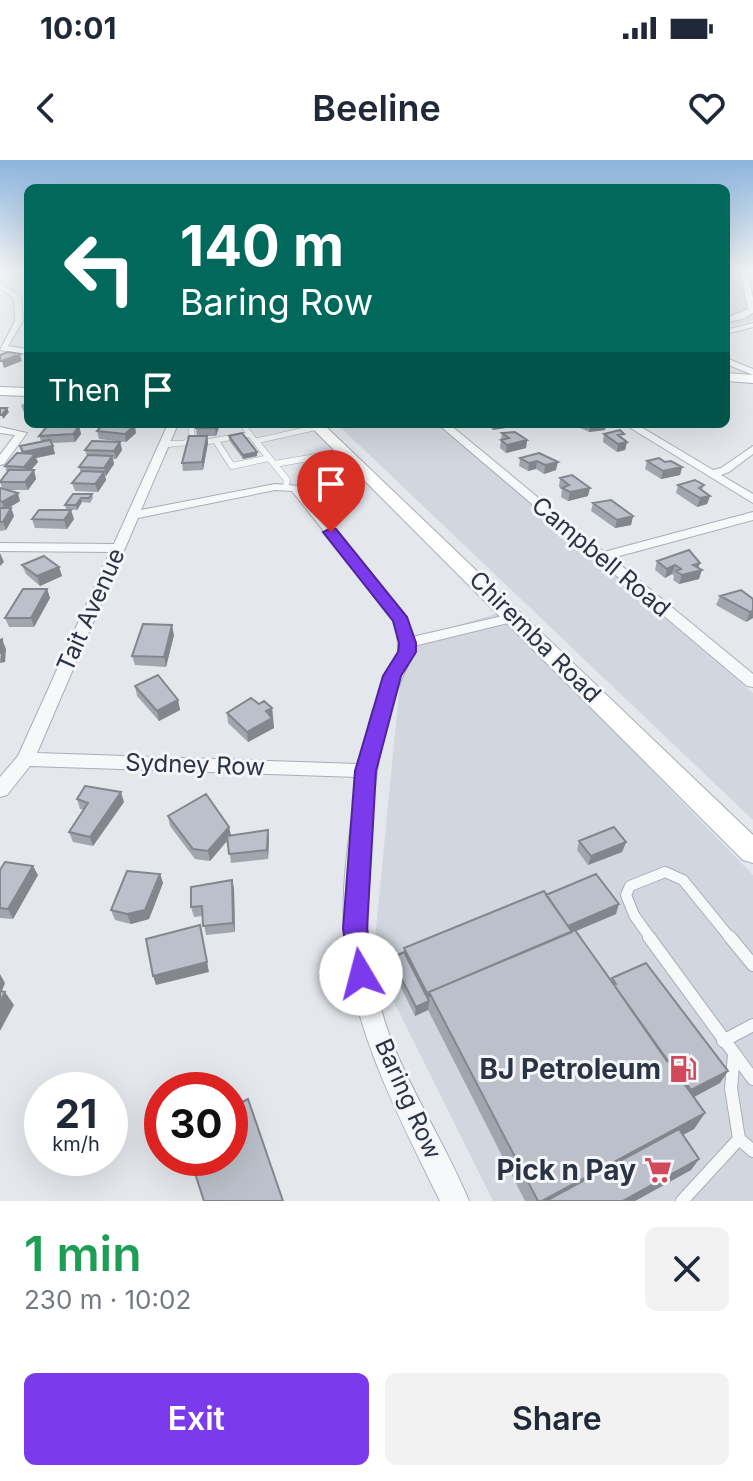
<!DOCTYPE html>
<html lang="en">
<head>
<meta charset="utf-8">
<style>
  :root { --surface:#fff; --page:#f2f2f3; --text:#1f2937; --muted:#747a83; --accent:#7c3aed }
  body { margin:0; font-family:Inter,sans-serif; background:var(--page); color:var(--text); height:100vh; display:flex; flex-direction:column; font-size:30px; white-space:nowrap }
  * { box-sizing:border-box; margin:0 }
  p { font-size:26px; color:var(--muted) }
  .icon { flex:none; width:44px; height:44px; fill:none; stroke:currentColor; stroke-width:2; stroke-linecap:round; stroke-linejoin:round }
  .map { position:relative; height:1041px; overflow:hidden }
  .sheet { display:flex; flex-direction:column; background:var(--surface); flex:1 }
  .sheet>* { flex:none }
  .guide { position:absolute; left:24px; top:24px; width:706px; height:244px; border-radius:12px; box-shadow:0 8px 32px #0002; background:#00695c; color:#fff; overflow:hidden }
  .speed { position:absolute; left:24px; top:912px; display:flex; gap:16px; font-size:40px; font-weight:700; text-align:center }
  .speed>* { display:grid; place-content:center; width:104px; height:104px; border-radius:50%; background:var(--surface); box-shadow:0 8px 32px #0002; line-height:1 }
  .speed small { font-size:20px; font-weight:400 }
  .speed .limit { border:12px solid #d22; background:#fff; color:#111 }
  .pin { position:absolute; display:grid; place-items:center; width:68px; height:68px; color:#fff; margin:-82px -34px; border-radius:50% 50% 50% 0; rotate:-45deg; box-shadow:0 0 8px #0007 }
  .pin .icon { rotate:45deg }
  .me { position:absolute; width:88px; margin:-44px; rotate:352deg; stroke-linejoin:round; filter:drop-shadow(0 0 6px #0008) }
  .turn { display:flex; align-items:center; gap:28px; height:168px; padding:0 24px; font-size:36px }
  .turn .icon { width:104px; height:104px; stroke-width:2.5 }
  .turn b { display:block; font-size:56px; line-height:68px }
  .then { display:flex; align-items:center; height:76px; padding:0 24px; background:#0003; gap:16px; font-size:30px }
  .round { display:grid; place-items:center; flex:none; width:84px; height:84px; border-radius:12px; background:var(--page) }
  .summary { display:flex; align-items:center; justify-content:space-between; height:136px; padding:0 24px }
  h1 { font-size:48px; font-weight:600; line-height:60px; color:#1e9e55 }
  .action { display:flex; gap:16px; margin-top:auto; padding:16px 24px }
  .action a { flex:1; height:92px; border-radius:12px; background:var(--accent); color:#fff; font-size:32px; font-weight:600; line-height:92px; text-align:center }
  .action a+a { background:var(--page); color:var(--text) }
  .status { display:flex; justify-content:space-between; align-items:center; height:56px; padding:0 40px; background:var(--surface); direction:ltr }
  .status svg { height:22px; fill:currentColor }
  header { display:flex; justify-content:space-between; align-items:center; height:104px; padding:0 24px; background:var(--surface); font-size:36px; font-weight:600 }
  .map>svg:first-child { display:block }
  .built { fill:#d2d6de }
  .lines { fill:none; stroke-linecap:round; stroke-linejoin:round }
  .service-far3-casing { stroke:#a9aeb7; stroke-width:6 }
  .service-far2-casing { stroke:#a9aeb7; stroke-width:7 }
  .service-far1-casing { stroke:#a9aeb7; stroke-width:12 }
  .service-casing { stroke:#a9aeb7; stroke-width:14 }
  .minor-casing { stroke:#a9aeb7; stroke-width:2 }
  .secondary-casing { stroke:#a9aeb7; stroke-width:2 }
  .primary-casing { stroke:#a3abb8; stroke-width:2 }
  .service-far3 { stroke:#f7f8fa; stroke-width:5 }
  .service-far2 { stroke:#f7f8fa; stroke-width:6 }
  .service-far1 { stroke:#f7f8fa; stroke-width:10 }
  .service { stroke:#f7f8fa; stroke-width:12 }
  .minor { fill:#f7f8fa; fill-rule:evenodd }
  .secondary { fill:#fff; fill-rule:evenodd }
  .primary { fill:#fff; fill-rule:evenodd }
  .wall { fill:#a1a5ae }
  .shaded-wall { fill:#83868d }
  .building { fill:#bbc0ca; stroke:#83868d; stroke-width:2 }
  .route { fill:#7c3aed; stroke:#51269a; stroke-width:2 }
  .labels { text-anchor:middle; stroke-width:6; stroke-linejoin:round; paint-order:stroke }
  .street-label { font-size:24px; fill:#2b3445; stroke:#f4f6f9 }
  .near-poi-label { font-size:28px; font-weight:bold; fill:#2b3445; stroke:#f4f6f9; text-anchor:end }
</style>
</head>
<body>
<div class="status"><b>10:01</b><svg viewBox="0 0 49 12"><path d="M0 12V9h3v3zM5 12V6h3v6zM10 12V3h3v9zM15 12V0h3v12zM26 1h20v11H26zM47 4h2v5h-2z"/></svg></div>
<header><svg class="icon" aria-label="back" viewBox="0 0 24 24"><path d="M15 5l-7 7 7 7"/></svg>Beeline<svg class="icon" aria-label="heart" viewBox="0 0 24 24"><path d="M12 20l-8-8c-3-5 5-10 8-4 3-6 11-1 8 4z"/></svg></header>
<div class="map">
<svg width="753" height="1041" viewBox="0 0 753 1041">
  <rect width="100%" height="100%" fill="#e4e7ec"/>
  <path class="built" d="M726 109H753V160L726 167Z
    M337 264H438L753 533V660Z
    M499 453 753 715V1041H493L373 800 404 481Z"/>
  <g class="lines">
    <g class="service-far3-casing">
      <path id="service-far3" d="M242 264 259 286
        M216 281 219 286
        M256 281 318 267
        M186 282 192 277 191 264
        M164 284 206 282 250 274"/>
    </g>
    <g class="service-far2-casing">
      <path id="service-far2" d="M164 284H170
        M218 284 232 306 269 298
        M258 284 287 320 286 325
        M274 304 345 292"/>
    </g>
    <g class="service-far1-casing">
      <path id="service-far1" d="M651 779 634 755 626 735 630 726 665 712 683 720 731 779"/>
    </g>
    <g class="service-casing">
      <path id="service" d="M649 777 753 919
        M730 777 753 805
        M723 881 753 865
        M734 895 731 928 739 979 753 991
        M682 1041 739 979"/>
    </g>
    <g class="minor-casing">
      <path id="minor" d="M22 109H28V112L0 118V114Z
        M740 109H746L753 138V153L743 159 726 162V158L748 149Z
        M0 123 21 137 23 161 8 186 28 189V195L0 190 15 161 14 138 0 128Z
        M753 163V167L726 174V170Z
        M726 198 753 209V215L726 204Z
        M168 264H178L141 350 275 324 299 326 407 458 412 477 515 453 522 457 520 460 414 486 415 492C384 547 376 605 371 667 365 745 363 802 390 877 412 934 446 985 469 1041H440C398 955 351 868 344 771 341 720 351 667 357 617L30 606 7 635 0 637V617L18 596 110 392 0 391V383L114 384ZM275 330 292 331 395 461 399 492 372 552 359 604 37 593 138 358Z
        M438 264H449L604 392 753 352V360L612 398 753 514V527L747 526 599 401 594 400 593 396Z
        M624 264H636L713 310 721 308 753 286V294L729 312 721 315 753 334V343Z
        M0 267 27 273 4 304 0 305V295L15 275 0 273Z"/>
    </g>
    <g class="secondary-casing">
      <path id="secondary" d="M308 264H323L753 675V703L743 700Z"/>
    </g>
    <g class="primary-casing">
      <path id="primary" d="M726 213 753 215V223L726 221Z
        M0 227 28 228V236L0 235Z"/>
    </g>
    <use href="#service-far3" class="service-far3"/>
    <use href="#service-far2" class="service-far2"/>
    <use href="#service-far1" class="service-far1"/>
    <use href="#service" class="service"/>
    <use href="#minor" class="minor"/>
    <use href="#secondary" class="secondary"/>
    <use href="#primary" class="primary"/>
  </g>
  <path class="wall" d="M28 242V259L26 258 24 253 21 245Z
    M116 264H131L130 265 136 273 126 282 99 279 97 271Z
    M197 264H220L216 276H207L208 283 203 310 183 311 182 303 197 276 196 268Z
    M486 264H512V267L493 270Z
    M570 264H606L605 270 589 272 578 267 575 268Z
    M79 266 81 274 75 282 51 283 55 294 36 298 38 302 30 310H34L36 319 28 330H9L20 341 9 348H11L14 356 6 370 0 371V328H2L0 322 7 313 5 306 22 294 20 286 41 281 39 276Z
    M502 273 527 280 526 288 506 293 500 288Z
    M604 274 623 279 627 282 625 290 617 292 603 282Z
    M229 276 257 296 243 299 229 280Z
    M120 282 122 290 116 299H113L114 304 106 316H105L106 320 98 332 75 331 72 323 81 312 79 307 87 296 85 290Z
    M539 293 556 310 544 314 536 309 528 311 519 306 520 298Z
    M647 301 665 302 682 307 680 315 661 319 645 309Z
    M560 318 588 336 568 341 561 337 562 329 559 327Z
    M678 325H704L702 330 710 336 707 344 697 347 676 333Z
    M92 334 93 338 90 343 82 342 77 350 66 349 65 345Z
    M593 343 633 356 631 365 615 368 591 351Z
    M32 359H74L67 369 35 368Z
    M657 401 700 403 698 408 699 419 679 424 673 420 674 416 672 414 665 418 655 410Z
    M22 405 59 407 62 416 40 426 26 414Z
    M47 429 50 438 34 467H9L5 458Z
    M720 436 753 439V458L746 462 716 445Z
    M174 475 166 507 135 505 132 496Z
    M135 526 178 540 180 550 159 561 137 536Z
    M259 544 272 548 274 568 248 582 228 563 227 553Z
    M77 639 124 642 93 686 73 682 69 672 84 650 80 649Z
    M168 656 229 667 231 676 268 670 269 679 268 699 231 703 228 680 210 701 195 699 170 666Z
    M579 681 626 682 622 692 588 705 577 690Z
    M0 710 38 715 13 759 0 758Z
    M160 714 163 723 149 759 131 764 115 760 111 750Z
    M232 720 234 729 235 772 206 775 202 756 194 757 191 747Z
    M546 735 616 754 575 771 611 821 612 818 728 911 720 923 693 937 705 953 694 969 683 975 699 999 691 1010 635 1041H525L428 850 415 856 391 807V798L404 792V788Z"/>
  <path class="shaded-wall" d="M20 194 22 201 4 208 2 201Z
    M7 248 9 252 3 259 2 255Z
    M216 264H220L216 276 215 268Z
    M494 264H512V267L493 270Z
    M590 264H606L605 270 589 272Z
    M135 265 136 273 126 282 125 274Z
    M79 266 81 274 75 282 73 274Z
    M207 276 208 283 203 310 202 302Z
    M527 280 526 288 506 293 507 285Z
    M120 282 122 290 116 299 114 291Z
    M627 282 625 290 617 292 618 284Z
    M53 286 55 294 36 298 38 302 27 315 24 307 25 300 23 292Z
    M257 292V296L243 299V295Z
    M112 296 114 304 106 316 104 308Z
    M537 301 536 309 528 311 529 303Z
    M558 302 556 310 544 314 545 305Z
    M682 307 680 315 661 319 663 311Z
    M34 310 36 319 28 330 25 322Z
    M104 312 106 320 98 332 95 324Z
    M590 328 588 336 568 341 570 332Z
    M18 333 20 341 5 350 2 342Z
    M710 336 707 344 697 347 700 338Z
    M81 338 82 342 77 350 76 345Z
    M11 348 14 356 6 370 3 362Z
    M71 350 74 359 67 369 64 360Z
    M633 356 631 365 615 368 617 360Z
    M0 393 4 402 0 406Z
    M700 403 697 411 702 410 699 419 679 424 682 415 693 405Z
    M675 405 672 414 665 418 667 409Z
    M59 407 62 416 40 426 37 416Z
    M47 429 50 438 34 467 31 458Z
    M753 451V458L746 462 750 452Z
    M172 465 174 475 166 507 164 497Z
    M2 479 6 489 5 502 0 503Z
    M178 540 180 550 159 561 157 551Z
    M272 548 274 568 248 582 247 572 266 551Z
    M121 632 124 642 93 686 90 677Z
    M229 667 231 676 210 701 208 691Z
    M268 670 269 679 268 699 267 690Z
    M626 682 622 692 588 705 591 696Z
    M33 706 38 715 13 759 8 749Z
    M160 714 163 723 149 759 131 764 127 754Z
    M232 720 234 729 235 772 233 763Z
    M619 744 616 754 562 777 564 767Z
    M200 765 209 812 156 825 153 816Z
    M0 814 5 823 0 836Z
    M5 832 14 845 0 871V842Z
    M429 841 428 850 415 856 416 847Z
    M728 911 720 923 683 943 691 930Z
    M705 953 694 969 561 1041H542Z
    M699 999 691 1010 635 1041H623Z"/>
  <path class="building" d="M8 192 20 194 2 201H0V195Z
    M0 248H7L2 255H0Z
    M49 264H60L79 266 73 274 39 276Z
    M197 264H216L215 268H196Z
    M102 265H135L125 274 97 271Z
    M620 270 624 274 618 275 627 282 618 284 604 274Z
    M515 272 527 280 507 285 501 280 509 278 502 273Z
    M242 273 257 292 243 295 229 276Z
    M189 276H207L202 302 182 303Z
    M50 280 53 286 23 292 20 286Z
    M92 281 120 282 114 291 85 290Z
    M17 293 35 294 24 307 5 306Z
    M539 293 558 302 545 305 537 301 529 303 520 298Z
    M88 295 112 296 104 308 79 307Z
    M659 298 665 302 671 301 682 307 663 311 647 301Z
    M9 310H34L25 322H0Z
    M82 311 104 312 95 324 72 323Z
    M572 315 590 328 570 332 562 328 569 325 560 318Z
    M695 320 704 325 699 328 710 336 700 338 678 325Z
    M0 328 18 333 2 342 0 341Z
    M73 334H92L89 338H81L76 345H65Z
    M611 340 633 356 617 360 593 343Z
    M0 348H11L3 362H0Z
    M39 350H71L64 360 32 359Z
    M689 390 700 403 693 405 702 410 682 415 676 411 681 409 675 405 667 409 657 401Z
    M44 396 59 407 37 416 22 405Z
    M23 429H47L31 458H5Z
    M741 430 753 439V451L750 452 720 436Z
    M143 464 172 465 164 497 132 496Z
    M2 479V493H0V480Z
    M158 515 178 540 157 551 135 526Z
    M251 538 259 544 264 541 272 548 266 551 272 558 247 572 227 553Z
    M85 626 121 632 90 677 69 672 88 643 77 639Z
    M206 634 229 667 208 691 193 689 168 656Z
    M614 667 626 682 591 696 579 681Z
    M268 670 267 690 229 694 227 676Z
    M5 702 33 706 8 749 0 748V710Z
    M127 711 160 714 145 750 127 754 111 750Z
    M596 714 619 744 568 766 546 735Z
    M232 720 233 763 203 766 202 746 191 747V727Z
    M544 731 572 772 429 832V837L404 788Z
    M200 765 207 802 153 816 146 779Z
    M575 770 705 953 542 1041H538L429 832Z
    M404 792 429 841 416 847 391 798Z
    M646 803 728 911 691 930 670 899 667 901 614 825 616 824 612 818Z
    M0 831 5 832 0 842Z
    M248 939 283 1041H204L190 998H230V948Z
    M679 969 699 999 623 1041H546Z"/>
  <linearGradient id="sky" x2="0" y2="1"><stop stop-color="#8bb4dd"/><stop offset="0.43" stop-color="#f3f4f6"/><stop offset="1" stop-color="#f3f4f6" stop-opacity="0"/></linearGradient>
  <rect width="753" height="255" fill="url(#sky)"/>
  <path class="route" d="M331 368 336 369 407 457 416 483V492L401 516 376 611 367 769 374 814 371 822 361 826 352 822 343 769 355 611 383 516 398 492 399 483 393 461 323 372Z"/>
  <defs>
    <g id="fuel-bare" transform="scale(2.16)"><path d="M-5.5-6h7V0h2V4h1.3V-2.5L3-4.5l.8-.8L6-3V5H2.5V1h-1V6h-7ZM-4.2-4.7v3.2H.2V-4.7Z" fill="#d1495b" stroke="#f4f6f9" stroke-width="2.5" paint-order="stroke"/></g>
    <g id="supermarket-bare" transform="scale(2.16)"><path d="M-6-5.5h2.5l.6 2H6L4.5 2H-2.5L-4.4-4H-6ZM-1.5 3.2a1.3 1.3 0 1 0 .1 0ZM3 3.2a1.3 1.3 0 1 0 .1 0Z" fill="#d1495b" stroke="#f4f6f9" stroke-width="2.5" paint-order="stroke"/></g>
  </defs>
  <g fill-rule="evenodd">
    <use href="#fuel-bare" x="683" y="909"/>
    <use href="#supermarket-bare" x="658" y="1010"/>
  </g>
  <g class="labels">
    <g class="street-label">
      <text transform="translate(601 397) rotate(40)" y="8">Campbell Road</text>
      <text transform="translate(91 450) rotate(-66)" y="8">Tait Avenue</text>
      <text transform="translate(535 477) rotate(45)" y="8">Chiremba Road</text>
      <text transform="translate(195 605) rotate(2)" y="8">Sydney Row</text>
      <text transform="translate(408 939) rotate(66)" y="8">Baring Row</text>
    </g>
    <g class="near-poi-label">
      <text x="661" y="919">BJ Petroleum</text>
      <text x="636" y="1020">Pick n Pay</text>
    </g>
  </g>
</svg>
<div class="speed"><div>21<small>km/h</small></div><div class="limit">30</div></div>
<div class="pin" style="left:331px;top:372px;background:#d93025"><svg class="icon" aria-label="arrive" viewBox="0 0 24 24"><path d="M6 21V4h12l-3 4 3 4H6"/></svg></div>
<svg class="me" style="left:361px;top:814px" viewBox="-20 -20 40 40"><circle r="19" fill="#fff"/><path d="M0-13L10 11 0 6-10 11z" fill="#7c3aed"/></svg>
<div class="guide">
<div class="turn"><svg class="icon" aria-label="left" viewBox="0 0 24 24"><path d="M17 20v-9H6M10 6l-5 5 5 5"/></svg><div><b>140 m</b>Baring Row</div></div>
<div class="then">Then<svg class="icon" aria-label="arrive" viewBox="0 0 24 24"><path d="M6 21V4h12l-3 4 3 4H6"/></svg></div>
</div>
</div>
<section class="sheet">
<div class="summary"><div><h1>1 min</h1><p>230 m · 10:02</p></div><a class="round"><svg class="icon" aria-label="close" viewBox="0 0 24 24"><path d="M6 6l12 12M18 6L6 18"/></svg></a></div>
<div class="action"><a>Exit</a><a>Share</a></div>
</section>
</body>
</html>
